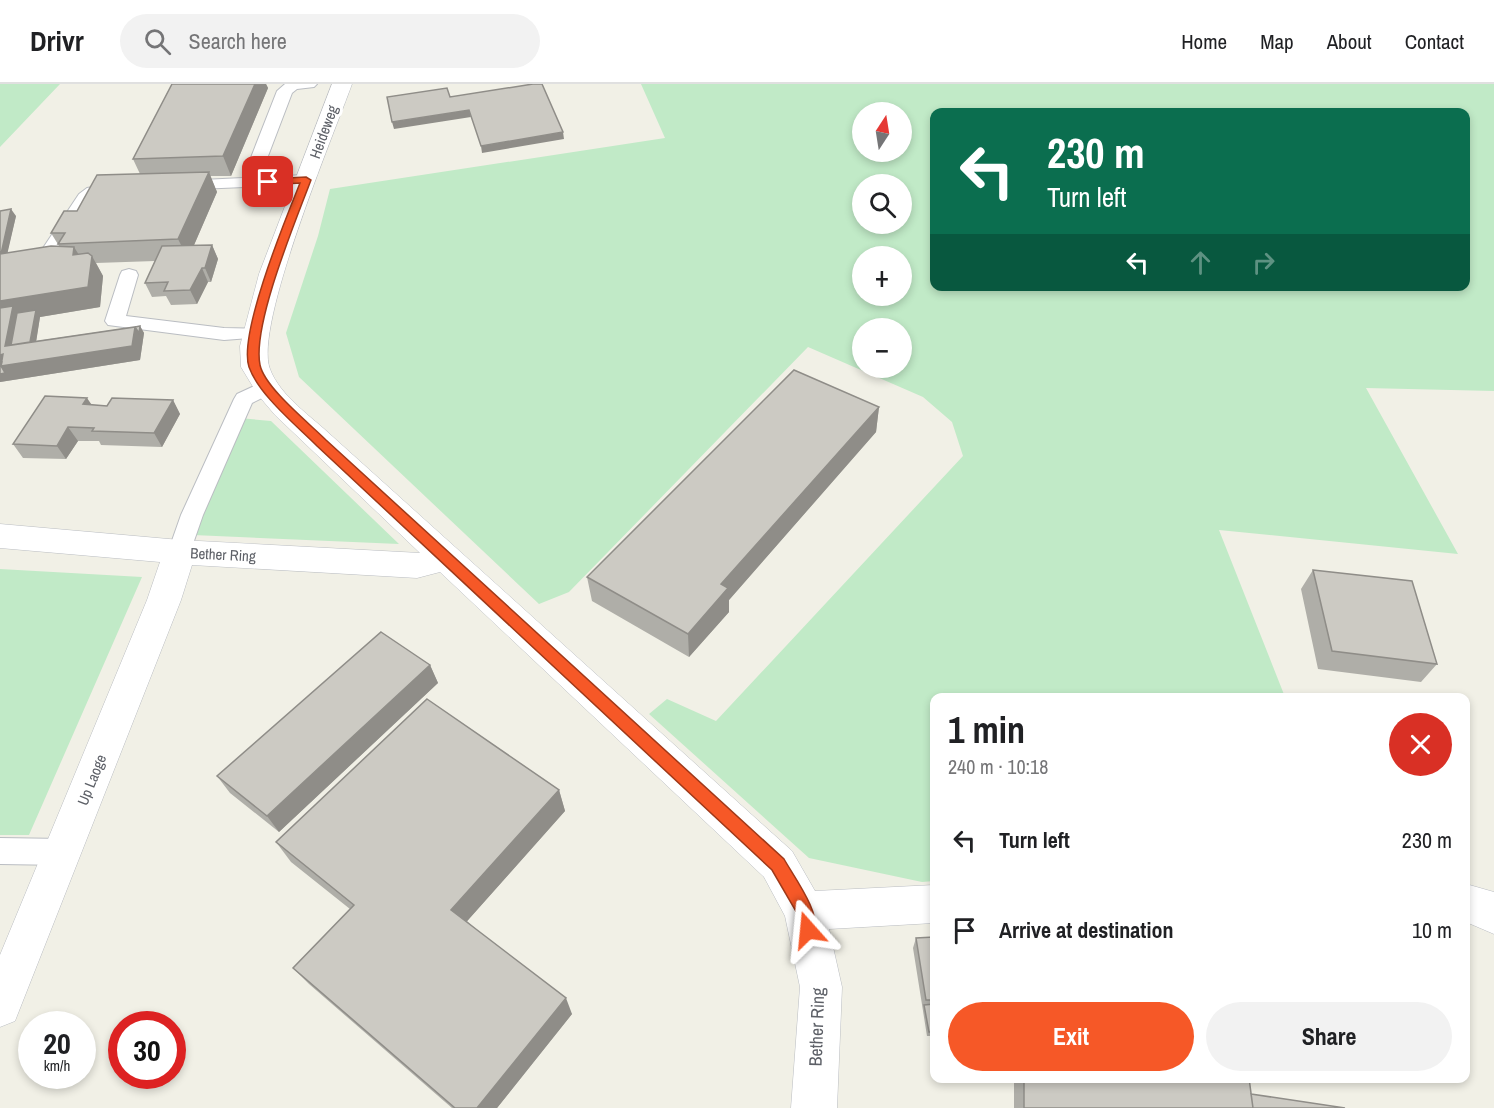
<!DOCTYPE html>
<html lang="en">
<head>
<meta charset="utf-8">
<style>
  :root { --surface:#fff; --page:#f2f2f2; --text:#202124; --muted:#757577; --line:#e0e0e0; --accent:#f65827 }
  body { margin:0; font-family:"Archivo Narrow",sans-serif; background:var(--page); color:var(--text); height:100vh; display:flex; flex-direction:column; font-size:22px; white-space:nowrap }
  * { box-sizing:border-box; margin:0 }
  p { font-size:20px; color:var(--muted) }
  .icon { flex:none; width:33px; height:33px; fill:none; stroke:currentColor; stroke-width:2; stroke-linecap:round; stroke-linejoin:round }
  .map { position:relative; flex:1; overflow:hidden }
  .side { position:absolute; left:930px; top:609px; width:540px; height:390px; display:flex; flex-direction:column; background:var(--surface); border-radius:12px; box-shadow:0 3px 9px #0003 }
  .side>* { flex:none }
  .top-card { position:absolute; left:930px; top:24px; width:540px; height:183px; border-radius:12px; box-shadow:0 3px 9px #0003; background:#0b6e4f; color:#fff; overflow:hidden }
  .needle { width:39px; rotate:12deg }
  .tools { position:absolute; left:852px; top:18px; display:grid; gap:12px }
  .tools a { display:grid; place-items:center; width:60px; height:60px; border-radius:50%; background:var(--surface); box-shadow:0 3px 9px #0003; font-size:30px }
  .speed { position:absolute; left:18px; top:927px; display:flex; gap:12px; font-size:30px; font-weight:700; text-align:center }
  .speed>* { display:grid; place-content:center; width:78px; height:78px; border-radius:50%; background:var(--surface); box-shadow:0 3px 9px #0003; line-height:1 }
  .speed small { font-size:15px; font-weight:400 }
  .speed .limit { border:9px solid #d22; background:#fff; color:#111 }
  .pin { position:absolute; display:grid; place-items:center; width:51px; height:51px; color:#fff; margin:-26px; border-radius:12px; box-shadow:0 3px 9px #0006 }
  .me { position:absolute; width:66px; margin:-33px; rotate:342deg; stroke-linejoin:round; filter:drop-shadow(0 0 4px #0008) }
  .turn { display:flex; align-items:center; gap:21px; height:126px; padding:0 18px; font-size:27px }
  .turn .icon { width:78px; height:78px; stroke-width:2.5 }
  .turn b { display:block; font-size:42px; line-height:51px }
  .lanes { display:flex; align-items:center; height:57px; padding:0 18px; background:#0003; justify-content:center; gap:30px; direction:ltr }
  .lanes .off { opacity:.35 }
  .round { display:grid; place-items:center; flex:none; width:63px; height:63px; border-radius:32px; background:var(--page) }
  .summary { display:flex; align-items:center; justify-content:space-between; height:102px; padding:0 18px }
  h1 { font-size:36px; font-weight:700; line-height:45px }
  .cta { display:flex; gap:12px; margin-top:auto; padding:12px 18px }
  .cta a { flex:1; height:69px; border-radius:36px; background:var(--accent); color:#fff; font-size:24px; font-weight:700; line-height:69px; text-align:center }
  .cta a+a { background:var(--page); color:var(--text) }
  ul { padding:0; list-style:none }
  li { display:flex; align-items:center; gap:18px; height:90px; padding:0 18px }
  li div { flex:1 }
  li b { display:block; font-size:22px }
  li em { font-style:normal }
  header { display:flex; align-items:center; gap:36px; box-sizing:border-box; height:84px; padding:0 30px; background:var(--surface); border-bottom:2px solid var(--line) }
  header strong { font-size:28px }
  nav { display:flex; gap:33px; margin-inline-start:auto; font-size:21px }
  .search { width:420px; height:54px; background:var(--page); display:flex; align-items:center; gap:15px; box-sizing:border-box; padding:0 21px; border-radius:33px; color:var(--muted); font-size:22px }
  .map>svg:first-child { display:block }
  .green { fill:#c1eac7; fill-rule:evenodd }
  .lines { fill:none; stroke-linecap:round; stroke-linejoin:round }
  .service-casing { stroke:#babdc2; stroke-width:2 }
  .minor-casing { stroke:#babdc2; stroke-width:1 }
  .service { fill:#fff; fill-rule:evenodd }
  .minor { fill:#fff; fill-rule:evenodd }
  .wall { fill:#afaea8 }
  .shaded-wall { fill:#8f8d88 }
  .building { fill:#cccac3; stroke:#8f8d88; stroke-width:1.5 }
  .route { fill:#f65827; stroke:#a03919; stroke-width:1.5 }
  .labels { text-anchor:middle; stroke-width:6; stroke-linejoin:round; paint-order:stroke }
  .street-label { font-size:15px; fill:#5d6067; stroke:#fff }
  .near-street-label { font-size:18px; fill:#5d6067; stroke:#fff }
</style>
</head>
<body>
<header>
<strong>Drivr</strong>
<div class="search"><svg class="icon" aria-label="search" viewBox="0 0 24 24"><circle cx="10" cy="10" r="6"/><path d="M15 15l6 6"/></svg>Search here</div>
<nav><a>Home</a><a>Map</a><a>About</a><a>Contact</a></nav>
</header>
<div class="map">
<svg width="1494" height="1024" viewBox="0 0 1494 1024">
  <rect width="100%" height="100%" fill="#f1f0e6"/>
  <path class="green" d="M0 0H60L0 63Z
    M641 0H1494V307L1366 304 1458 470 1219 446 1285 613 934 614V797L922 798 809 774 649 630 667 615 716 637 963 372 952 338 923 313 808 263 569 508 539 520 299 293 286 249 318 152 330 105 665 54ZM902 28V68H862V28ZM934 28H1466V202H934ZM862 100H902V140H862ZM902 172V212H862V172ZM902 244V284H862V244Z
    M239 334 271 337 399 460 193 451Z
    M0 485 142 493 29 751H0Z"/>
  <g class="lines">
    <g class="service-casing">
      <path id="service" d="M285 0H317L314 3 297 5 292 9 260 93 306 91 314 96 312 100 175 106 173 102 175 98 181 97 243 94 277 7Z
        M110 100 116 101 119 105 116 109 98 112 91 117 58 168H46L43 164 79 110 87 104Z
        M129 185 136 187 138 191 126 232 224 244 261 245 264 249 261 253 224 256 108 241 105 237 120 191 122 187Z
        M267 296 274 298 277 303 274 308 252 319 203 431 188 474 180 477 172 474 168 468 181 431 234 315 237 310Z
        M0 754 63 755 73 759 77 768 73 777 63 781 0 780Z"/>
    </g>
    <g class="minor-casing">
      <path id="minor" d="M332 0H352C334 50 253 243 270 285 280 312 312 333 332 352L792 767 815 807 934 801V839L829 845 842 903 837 1024H791L800 903 785 832 764 793 440 488 417 494 192 481 181 516 15 937 0 943V871L147 516 160 478 0 464V440L180 456 420 469 275 331 258 311 241 283 240 262 259 190Z
        M1466 800 1494 808V850L1466 838Z"/>
    </g>
    <use href="#service" class="service"/>
    <use href="#minor" class="minor"/>
  </g>
  <path class="wall" d="M172 0H266L268 4 231 92H210L217 108 194 161H212L218 175 211 198H208L197 220 171 221 166 212 152 213 145 199 155 177 96 179 103 192 100 223 40 233 36 257 140 242 144 249 140 276 0 298V127L16 132 7 169 59 162 51 149 77 127 140 90 133 75Z
    M173 316 180 330 162 363 101 361 99 357H78L66 375 23 374 13 360 91 321 107 322Z
    M879 323 876 348 729 516V528L689 573 592 517 587 493Z
    M1313 486 1437 580 1421 598 1318 585 1301 505Z
    M430 581 438 599 279 748 230 709 217 692Z
    M559 706 565 727 467 837 572 930 497 1024H452L309 900 293 884 350 825 291 778 276 758Z
    M934 853V952H927L913 864 916 854Z
    M1014 994H1249L1251 1010 1345 1024H1014Z"/>
  <path class="shaded-wall" d="M255 0H266L268 4 231 92 223 72Z
    M469 26 471 33 394 45 392 38Z
    M563 48 564 55 482 69 481 62Z
    M209 88 217 108 188 175 178 155Z
    M11 125 16 132 5 180 0 172Z
    M212 161 218 175 211 198 205 184Z
    M74 163 86 182 73 171Z
    M92 172 103 192 100 223 40 233 35 265 140 242 144 249 140 276 0 298V271L5 262 0 240V217Z
    M202 184 208 198 197 220 190 206Z
    M87 314 96 327 83 320Z
    M173 316 180 330 162 363 154 349Z
    M879 323 876 348 729 516V528L689 573 688 550 721 500Z
    M68 343 78 357 66 375 57 362Z
    M430 581 438 599 279 748 267 732Z
    M559 706 565 727 461 844 451 826Z
    M566 914 572 930 497 1024H477Z"/>
  <path class="building" d="M172 0H255L223 72 133 75Z
    M533 0H542L563 48 481 62 469 26 392 38 387 13 447 4 450 13Z
    M209 88 178 155 58 160 65 149H51L64 127H77L97 91Z
    M11 125 1 170H0V127Z
    M212 161 205 184H202L190 206 164 207 168 198 145 199 162 162Z
    M51 162 74 163 73 171 88 169 92 172 88 203 0 217V170Z
    M13 222 5 262 135 243 132 262 1 282 3 270 0 271V224Z
    M36 226 30 258 11 261 17 229Z
    M140 242 139 249 135 243Z
    M0 278H2L1 282 5 289 0 290Z
    M794 286 879 323 721 500 728 504 688 550 587 493Z
    M45 312 87 314 83 320 107 322 112 314 173 316 154 349 92 347 94 344 68 343 57 362 13 360Z
    M1313 486 1412 497 1437 580 1332 567Z
    M381 548 430 581 267 732 217 692Z
    M427 615 559 706 451 826 566 914 477 1024H455L293 884 354 821 276 758Z
    M934 853V916H926L916 854Z
    M934 920V948H929L924 921Z
    M1024 994H1249L1253 1024H1024Z
    M1251 1010 1345 1024H1253Z"/>
  <path class="route" d="M306 93 311 96C296 136 252 241 260 281 265 304 309 339 326 356L784 775C794 793 823 831 814 852L808 854 803 852 797 829 772 786 317 362C296 341 259 311 249 283 238 250 286 134 300 99L268 101 263 98 268 95Z"/>
  <g class="labels">
    <g class="street-label">
      <text transform="translate(324 48) rotate(-70)" y="5">Heideweg</text>
      <text transform="translate(223 471) rotate(3)" y="5">Bether Ring</text>
      <text transform="translate(92 696) rotate(-68)" y="5">Up Laoge</text>
    </g>
    <g class="near-street-label">
      <text transform="translate(817 943) rotate(-88)" y="6">Bether Ring</text>
    </g>
  </g>
</svg>
<div class="tools">
<a><svg class="needle" viewBox="-14 -14 28 28"><path d="M0-13l5 13h-10z" fill="#e53935"/><path d="M0 13l5-13h-10z" fill="#757577"/></svg></a>
<a><svg class="icon" aria-label="search" viewBox="0 0 24 24"><circle cx="10" cy="10" r="6"/><path d="M15 15l6 6"/></svg></a>
<a>+</a>
<a>−</a>
</div>
<div class="speed"><div>20<small>km/h</small></div><div class="limit">30</div></div>
<div class="pin" style="left:268px;top:98px;background:#d93025"><svg class="icon" aria-label="arrive" viewBox="0 0 24 24"><path d="M6 21V4h12l-3 4 3 4H6"/></svg></div>
<svg class="me" style="left:808px;top:846px" viewBox="-20 -20 40 40"><path d="M0-17L14 15 0 8-14 15z" fill="#f65827" stroke="#fff" stroke-width="4"/></svg>
<div class="top-card">
<div class="turn"><svg class="icon" aria-label="left" viewBox="0 0 24 24"><path d="M17 20v-9H6M10 6l-5 5 5 5"/></svg><div><b>230 m</b>Turn left</div></div>
<div class="lanes"><svg class="icon" aria-label="left" viewBox="0 0 24 24"><path d="M17 20v-9H6M10 6l-5 5 5 5"/></svg><svg class="icon off" aria-label="ahead" viewBox="0 0 24 24"><path d="M12 20V5M6 11l6-6 6 6"/></svg><svg class="icon off" aria-label="right" viewBox="0 0 24 24"><path d="M7 20v-9h11M14 6l5 5-5 5"/></svg></div>
</div>
<section class="side">
<div class="summary"><div><h1>1 min</h1><p>240 m · 10:18</p></div><a class="round" style="background:#d93025;color:#fff"><svg class="icon" aria-label="close" viewBox="0 0 24 24"><path d="M6 6l12 12M18 6L6 18"/></svg></a></div>
<ul>
<li><svg class="icon" aria-label="left" viewBox="0 0 24 24"><path d="M17 20v-9H6M10 6l-5 5 5 5"/></svg><div><b>Turn left</b></div><em>230 m</em></li>
<li><svg class="icon" aria-label="arrive" viewBox="0 0 24 24"><path d="M6 21V4h12l-3 4 3 4H6"/></svg><div><b>Arrive at destination</b></div><em>10 m</em></li>
</ul>
<div class="cta"><a>Exit</a><a>Share</a></div>
</section>
</div>
</body>
</html>
